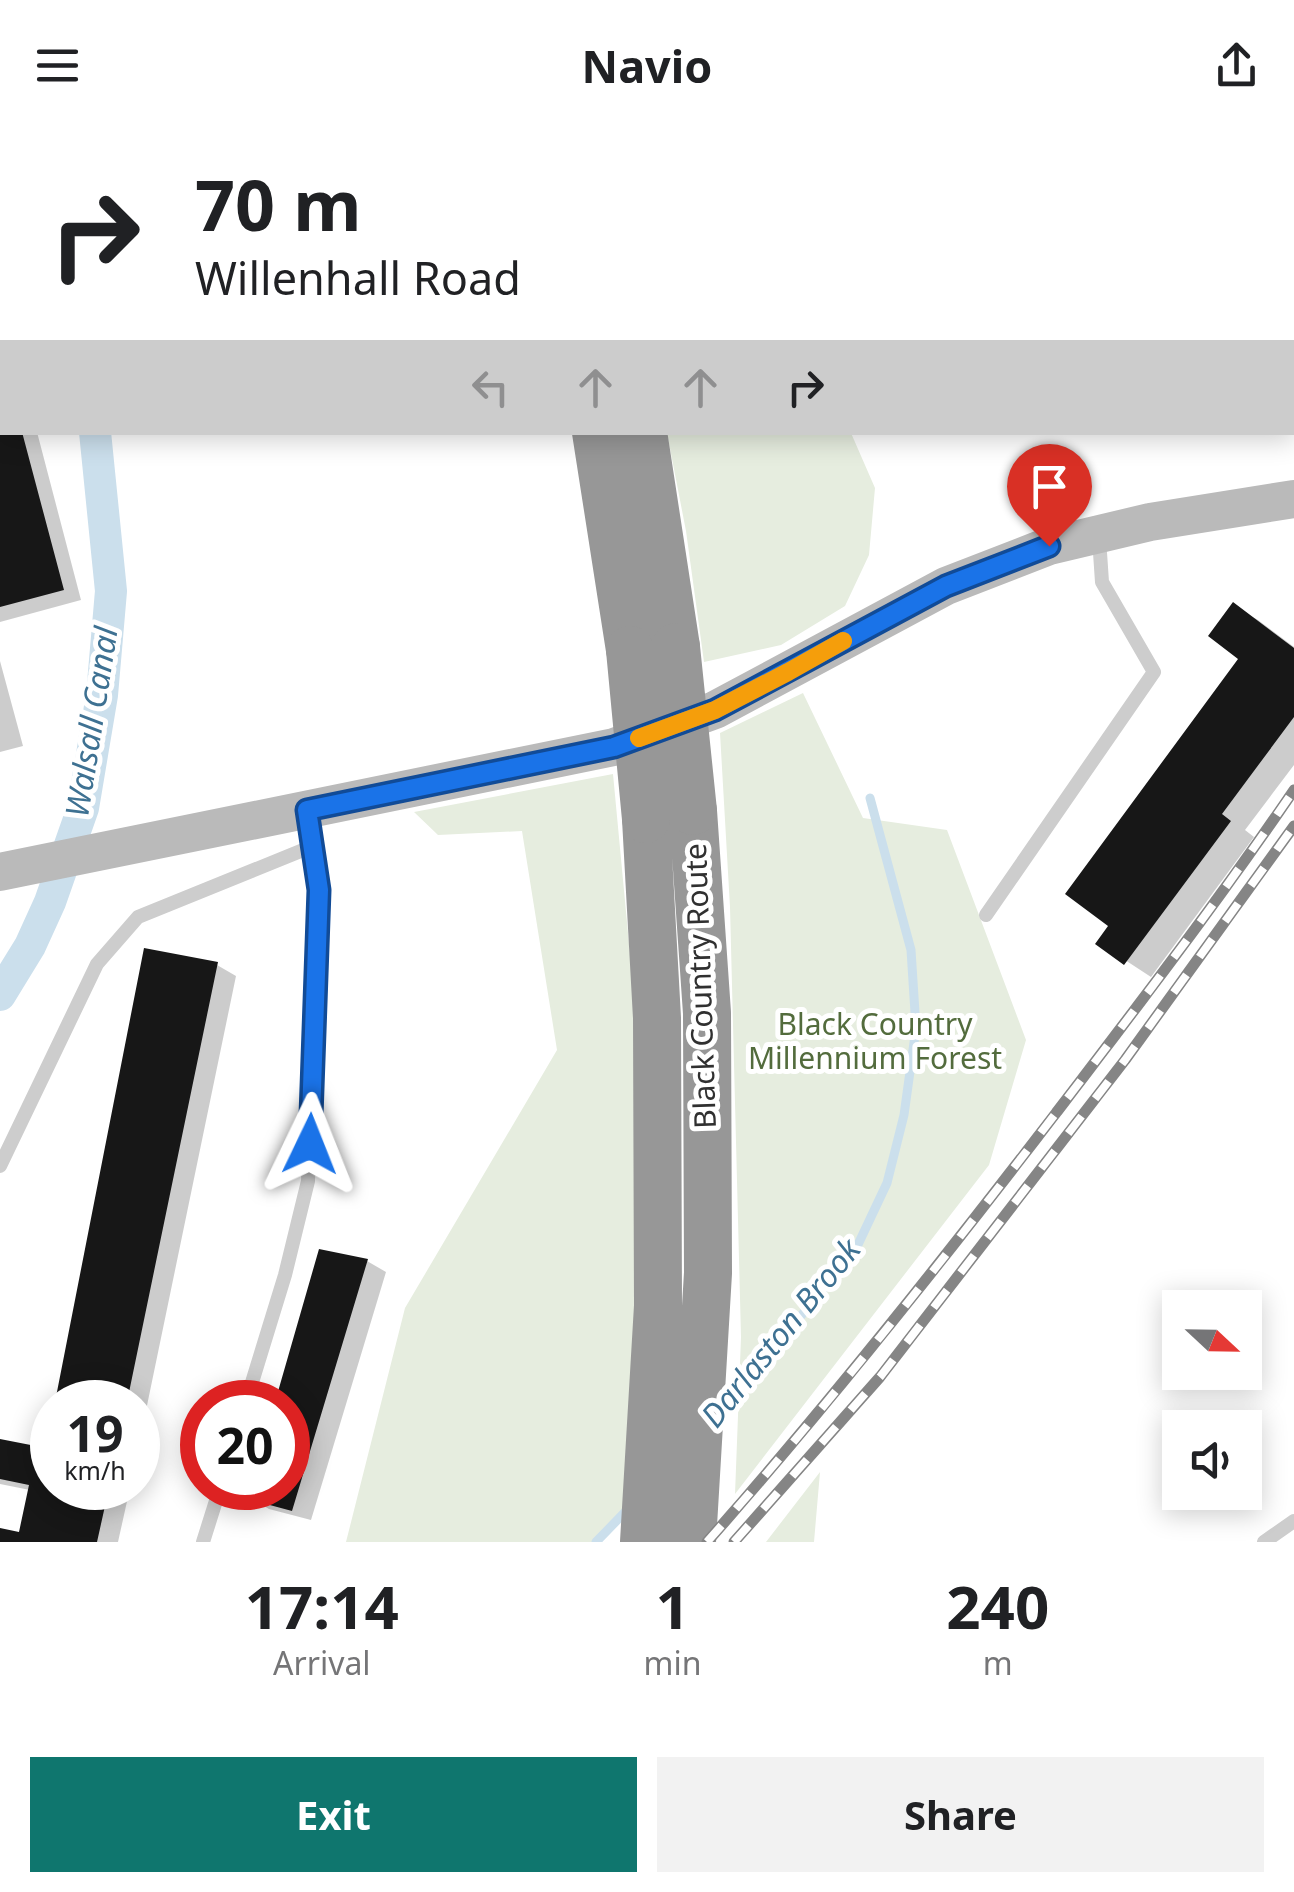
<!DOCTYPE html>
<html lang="en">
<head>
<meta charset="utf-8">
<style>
  :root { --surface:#fff; --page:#f2f2f2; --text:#202124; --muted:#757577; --accent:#0f766e }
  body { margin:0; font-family:"Noto Sans",sans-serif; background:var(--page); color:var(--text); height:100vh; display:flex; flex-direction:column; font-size:38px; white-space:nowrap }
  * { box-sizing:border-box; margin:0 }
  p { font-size:32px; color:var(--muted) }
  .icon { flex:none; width:55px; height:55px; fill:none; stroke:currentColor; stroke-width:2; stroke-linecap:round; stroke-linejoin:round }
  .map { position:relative; height:1412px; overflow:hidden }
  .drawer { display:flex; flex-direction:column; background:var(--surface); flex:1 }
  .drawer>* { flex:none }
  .guide { position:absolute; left:0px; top:0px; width:1295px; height:305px; box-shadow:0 5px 25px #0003; background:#fff; color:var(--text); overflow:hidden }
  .needle { width:65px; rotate:112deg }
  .tools { position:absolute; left:1162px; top:1160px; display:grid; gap:20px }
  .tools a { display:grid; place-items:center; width:100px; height:100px; border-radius:0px; background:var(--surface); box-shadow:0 5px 25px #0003; font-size:50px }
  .speed { position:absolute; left:30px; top:1250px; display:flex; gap:20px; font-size:50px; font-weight:700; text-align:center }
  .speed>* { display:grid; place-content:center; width:130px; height:130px; border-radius:50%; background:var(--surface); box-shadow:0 5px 25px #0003; line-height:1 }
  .speed small { font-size:25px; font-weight:400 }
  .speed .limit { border:15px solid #d22; background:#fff; color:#111 }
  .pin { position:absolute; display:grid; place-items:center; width:85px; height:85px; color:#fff; margin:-102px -42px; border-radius:50% 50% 50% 0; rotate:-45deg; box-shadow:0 0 10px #0007 }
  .pin .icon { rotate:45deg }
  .me { position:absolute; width:110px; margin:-55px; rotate:2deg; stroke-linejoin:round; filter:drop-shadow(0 0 8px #0008) }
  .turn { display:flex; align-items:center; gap:35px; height:210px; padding:0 30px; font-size:45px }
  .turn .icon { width:130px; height:130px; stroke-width:2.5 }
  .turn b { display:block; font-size:70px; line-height:85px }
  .lanes { display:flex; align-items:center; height:95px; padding:0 30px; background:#0003; justify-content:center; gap:50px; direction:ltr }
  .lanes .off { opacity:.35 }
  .eta { display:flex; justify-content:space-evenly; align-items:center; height:170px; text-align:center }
  .eta b { font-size:60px; font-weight:700; line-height:70px }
  .action { display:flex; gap:20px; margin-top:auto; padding:20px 30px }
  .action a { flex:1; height:115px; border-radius:0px; background:var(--accent); color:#fff; font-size:40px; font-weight:700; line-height:115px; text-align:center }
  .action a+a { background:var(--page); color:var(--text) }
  header { display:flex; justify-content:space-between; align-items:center; height:130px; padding:0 30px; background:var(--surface); font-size:45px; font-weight:700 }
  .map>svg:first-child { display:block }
  .green { fill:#e6eddf }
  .shadow { fill:#0003 }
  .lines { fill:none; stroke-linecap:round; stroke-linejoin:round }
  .stream { stroke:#cbdfec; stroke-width:9 }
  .canal { stroke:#cbdfec; stroke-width:32 }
  .building { fill:#171717 }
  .lane { stroke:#cdcdcd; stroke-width:14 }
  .secondary { stroke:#bababa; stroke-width:38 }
  .highway { stroke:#979797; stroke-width:48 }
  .rail-casing { stroke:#858585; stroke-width:11 }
  .rail { stroke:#fff; stroke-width:8; stroke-dasharray:22; stroke-linecap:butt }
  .highway-bridge { stroke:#979797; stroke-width:48 }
  .route-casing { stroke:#114b97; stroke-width:25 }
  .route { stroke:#1a73e8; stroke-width:18 }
  .slow { stroke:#f59e0b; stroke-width:18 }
  .labels { text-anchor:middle; stroke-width:10; stroke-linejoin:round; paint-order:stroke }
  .street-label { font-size:30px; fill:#303030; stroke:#fff }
  .park-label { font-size:30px; fill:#536c3d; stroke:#fff }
  .water-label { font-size:32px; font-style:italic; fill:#3e7192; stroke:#fff }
</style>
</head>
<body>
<header><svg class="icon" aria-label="menu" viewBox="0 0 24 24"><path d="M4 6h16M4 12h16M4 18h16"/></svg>Navio<svg class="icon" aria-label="share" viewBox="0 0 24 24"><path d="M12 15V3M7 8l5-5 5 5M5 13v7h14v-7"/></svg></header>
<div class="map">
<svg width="1294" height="1412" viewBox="0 0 1294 1412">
  <rect width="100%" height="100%" fill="#fff"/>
  <path class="green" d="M667 303H851L875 358 869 425 845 476 781 515 704 532 686 401Z
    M803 563 863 688 947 700 1026 910 989 1035 735 1364 741 1207 730 777 720 603Z
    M613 644 635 877 639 1120 627 1379 596 1412H346L405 1178 557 920 522 701 438 705 414 682Z
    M820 1342 814 1412H766Z"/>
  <path class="shadow" d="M849 0H1294V67L1292 2H850Z
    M0 166 2 176V302H37L81 470 0 492Z
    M1233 476 1258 490 1294 517V635L1245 700 1254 707 1151 847 1099 813 1111 795 1242 528Z
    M0 531 23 616 0 622Z
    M146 821 217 835 236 846 138 1319V1272H57Z
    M321 1122 367 1131 386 1142 311 1390 269 1379 250 1368 253 1358H288V1272H277Z
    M52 1296V1358H130L118 1412H0V1401L21 1405 30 1360 0 1354V1312L48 1321Z"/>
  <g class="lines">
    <path class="stream" d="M718 1284 854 1123 887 1053 904 985 916 898 911 820 870 668
      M596 1412 628 1379"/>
    <path class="canal" d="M43 0V2
      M0 865 30 816 50 772 83 678 102 565 111 461 95 302"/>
  </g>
  <path class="building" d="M0 302H22L64 460 0 477Z
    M1233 472 1294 518V587L1222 684 1231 691 1124 835 1095 814 1108 796 1065 764 1238 529 1208 506Z
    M144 818 218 832 127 1272H55Z
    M319 1119 368 1129 292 1381 247 1369 250 1358H288V1272H275Z
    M51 1292H52V1358H109L97 1412H0V1398L19 1402 29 1355 0 1349V1309L46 1318Z"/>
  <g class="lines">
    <path class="lane" d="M1292 163 1294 162
      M986 785 1154 542 1102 452 1099 408
      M0 1036 97 834 138 787 313 716
      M246 1272 285 1145 308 1051 319 760 307 681
      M203 1412 220 1358
      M1264 1412 1294 1391"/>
    <path class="secondary" d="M0 742 614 617 715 580 946 456 1049 416 1150 392 1294 369"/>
    <path class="highway" d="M522 0V2
      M575 0V2
      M596 302 630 520
      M643 302 676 517
      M644 1412 658 1176 657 888 646 689
      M692 1412 708 1143 707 883 693 681"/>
    <g class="rail-casing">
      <path id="rail" d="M707 1412C829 1274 944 1129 1056 983 1137 877 1219 770 1294 660
        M734 1412 880 1247 1125 930 1294 696"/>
    </g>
    <use href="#rail" class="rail"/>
    <path class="highway-bridge" d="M676 517 693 681
      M630 520 646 689"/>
  </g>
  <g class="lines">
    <g class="route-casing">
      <path id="route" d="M310 1014 319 760 307 680 614 617 715 580 946 456 1049 416"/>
    </g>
    <use href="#route" class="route"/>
    <path class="slow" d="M639 608 715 580 788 542 843 511"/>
  </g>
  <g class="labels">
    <g class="street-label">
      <text transform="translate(701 856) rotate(-92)" y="10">Black Country Route</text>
    </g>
    <g class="park-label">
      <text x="875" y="905">Black Country<tspan x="875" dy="34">Millennium Forest</tspan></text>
    </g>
    <g class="water-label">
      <text transform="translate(92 592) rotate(-81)" y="11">Walsall Canal</text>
      <text transform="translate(781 1203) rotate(-51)" y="11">Darlaston Brook</text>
    </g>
  </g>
</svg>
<div class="tools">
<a><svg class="needle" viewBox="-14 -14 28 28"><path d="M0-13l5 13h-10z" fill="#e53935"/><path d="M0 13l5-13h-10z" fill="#757577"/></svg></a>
<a><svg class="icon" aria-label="sound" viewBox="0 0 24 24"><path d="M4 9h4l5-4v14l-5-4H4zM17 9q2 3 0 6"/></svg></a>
</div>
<div class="speed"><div>19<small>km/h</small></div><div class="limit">20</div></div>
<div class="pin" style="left:1049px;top:416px;background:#d93025"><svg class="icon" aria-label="arrive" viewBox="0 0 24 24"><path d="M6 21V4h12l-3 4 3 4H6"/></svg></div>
<svg class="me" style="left:310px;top:1014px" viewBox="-20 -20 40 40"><path d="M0-17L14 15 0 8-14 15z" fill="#1a73e8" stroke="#fff" stroke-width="4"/></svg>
<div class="guide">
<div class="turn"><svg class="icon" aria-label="right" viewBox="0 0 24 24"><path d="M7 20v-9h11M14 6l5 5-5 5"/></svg><div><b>70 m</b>Willenhall Road</div></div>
<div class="lanes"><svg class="icon off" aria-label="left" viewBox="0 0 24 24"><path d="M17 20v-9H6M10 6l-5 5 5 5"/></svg><svg class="icon off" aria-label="ahead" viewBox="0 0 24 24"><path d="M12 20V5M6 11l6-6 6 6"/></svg><svg class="icon off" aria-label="ahead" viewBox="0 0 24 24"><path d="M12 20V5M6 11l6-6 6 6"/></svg><svg class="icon" aria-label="right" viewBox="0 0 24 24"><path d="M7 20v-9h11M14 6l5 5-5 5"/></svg></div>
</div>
</div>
<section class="drawer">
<div class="eta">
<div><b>17:14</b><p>Arrival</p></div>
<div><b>1</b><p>min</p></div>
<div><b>240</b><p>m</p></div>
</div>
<div class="action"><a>Exit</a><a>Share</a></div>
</section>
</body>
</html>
